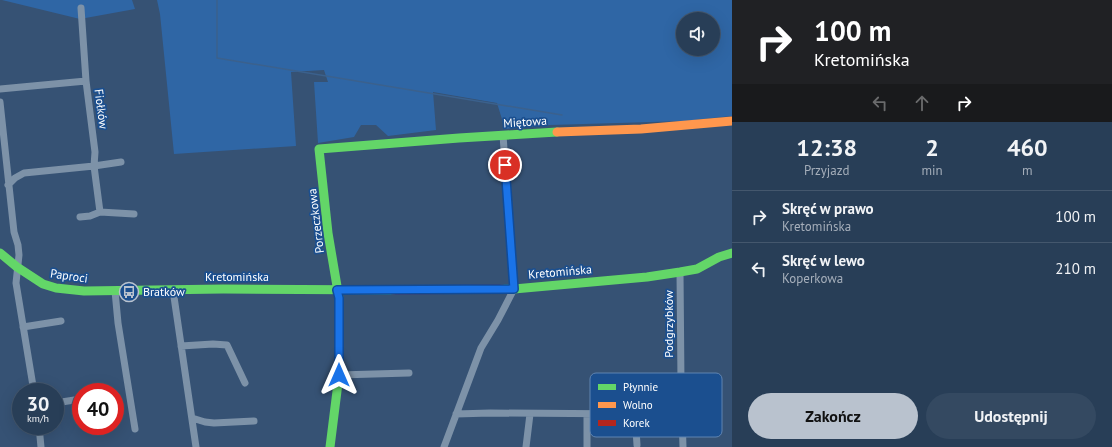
<!DOCTYPE html>
<html lang="pl">
<head>
<meta charset="utf-8">
<style>
  :root { --surface:#283e57; --page:#344961; --text:#f1f3f6; --muted:#a5aeba; --line:#44576d; --accent:#b9c2ce }
  body { margin:0; font-family:"PT Sans",sans-serif; background:var(--page); color:var(--text); height:100vh; display:flex; flex-direction:column; font-size:15px; white-space:nowrap }
  * { box-sizing:border-box; margin:0 }
  p { font-size:13px; color:var(--muted) }
  .icon { flex:none; width:22px; height:22px; fill:none; stroke:currentColor; stroke-width:2; stroke-linecap:round; stroke-linejoin:round }
  .map { position:relative; flex:1; overflow:hidden }
  .panel { display:flex; flex-direction:column; background:var(--surface); width:380px }
  .panel>* { flex:none }
  .guide { background:#202124; color:#fff; overflow:hidden }
  .buttons { position:absolute; left:676px; top:12px; display:grid; gap:8px }
  .buttons a { display:grid; place-items:center; width:44px; height:44px; border-radius:50%; background:var(--surface); box-shadow:0 4px 16px #0002,0 0 0 1px var(--line); font-size:20px }
  .speed { position:absolute; left:12px; top:383px; display:flex; gap:8px; font-size:20px; font-weight:700; text-align:center }
  .speed>* { display:grid; place-content:center; width:52px; height:52px; border-radius:50%; background:var(--surface); box-shadow:0 4px 16px #0002,0 0 0 1px var(--line); line-height:1 }
  .speed small { font-size:10px; font-weight:400 }
  .speed .limit { border:6px solid #d22; background:#fff; color:#111 }
  .pin { position:absolute; display:grid; place-items:center; width:34px; height:34px; color:#fff; margin:-17px; border:2px solid #fff; border-radius:50%; box-shadow:0 1px 4px #0007 }
  .me { position:absolute; width:44px; margin:-22px; rotate:0deg; stroke-linejoin:round; filter:drop-shadow(0 0 3px #0008) }
  .turn { display:flex; align-items:center; gap:14px; height:84px; padding:0 16px; font-size:18px }
  .turn .icon { width:52px; height:52px; stroke-width:2.5 }
  .turn b { display:block; font-size:28px; line-height:34px }
  .lanes { display:flex; align-items:center; height:38px; padding:0 16px; background:#0003; justify-content:center; gap:20px; direction:ltr }
  .lanes .off { opacity:.35 }
  .eta { display:flex; justify-content:space-evenly; align-items:center; height:68px; text-align:center }
  .eta b { font-size:24px; font-weight:600; line-height:28px }
  .cta { display:flex; gap:8px; margin-top:auto; padding:8px 16px }
  .cta a { flex:1; height:46px; border-radius:24px; background:var(--accent); color:#111; font-size:16px; font-weight:600; line-height:46px; text-align:center }
  .cta a+a { background:var(--page); color:var(--text) }
  ul { padding:0; list-style:none }
  li { display:flex; align-items:center; gap:12px; height:52px; padding:0 16px; border-top:1px solid var(--line) }
  li div { flex:1 }
  li b { display:block; font-size:15px }
  li em { font-style:normal }
  main { display:flex; flex:1; min-height:0 }
  .map>svg:first-child { display:block }
  .green { fill:#2f66a5; fill-rule:evenodd }
  .lines { fill:none; stroke-linecap:round; stroke-linejoin:round }
  .stream { stroke:#3b618d; stroke-width:1.5 }
  .street { stroke:#7d92a8; stroke-width:7 }
  .fast { stroke:#63d668; stroke-width:9 }
  .slow { stroke:#ff974d; stroke-width:9 }
  .jam { stroke:#b3261e; stroke-width:9 }
  .route-casing { stroke:#114b97; stroke-width:10 }
  .route { stroke:#1a73e8; stroke-width:7 }
  .labels { text-anchor:middle; stroke-width:3.5; stroke-linejoin:round; paint-order:stroke }
  .street-label { font-size:12px; fill:#fff; stroke:#1b4f8f }
  .poi-label { font-size:12px; fill:#fff; stroke:#1b4f8f; text-anchor:start }
  .key { fill:#1b4f8f; stroke:#5f84b1; stroke-width:1 }
  .key-label { font-size:11px; fill:#fff }
</style>
</head>
<body>
<main>
<div class="map">
<svg width="732" height="447" viewBox="0 0 732 447">
  <rect width="100%" height="100%" fill="#365274"/>
  <path class="green" d="M2 0H132L135 9 80 19Z
    M157 0H732V116L685 121 550 125 505 129 497 103 433 92 436 130 388 136 376 125H361L354 137 318 143 314 82H328L324 70 291 72 296 146 174 154 160 14ZM683 19H713V49H683Z"/>
  <g class="lines">
    <path class="stream" d="M217 0V58L562 115"/>
    <path class="street" d="M81 8 86 81 95 152 94 166 100 212
      M0 89 86 81
      M0 102 14 232 18 245 19 255 16 283 34 392
      M8 185 15 178 24 173 94 166 121 162
      M80 217 90 216 100 212 134 214
      M680 272 681 383 683 447
      M173 290 196 447
      M115 291 118 323 135 429
      M23 327 61 321
      M181 346 213 344 227 345 245 383
      M339 375 409 373
      M55 403 81 399
      M456 414 490 413 635 414 637 445
      M192 418 205 422 214 423 254 421
      M39 426 41 447
      M444 447 481 348 498 320 514 289 503 135
      M526 447 530 414
      M587 447V414"/>
    <path class="fast" d="M0 253 17 267 43 284 56 288 84 291 223 289 393 290
      M502 289H514L647 277 680 272 697 269 719 257 732 253
      M330 447 339 375V298L328 233 319 149 459 138 557 132"/>
    <path class="slow" d="M557 132 641 129 732 121"/>
    <path class="jam" d="M393 290 502 289"/>
  </g>
  <g class="lines">
    <g class="route-casing">
      <path id="route" d="M339 375V298L337 290 514 289 505 165"/>
    </g>
    <use href="#route" class="route"/>
  </g>
  <defs>
    <g id="bus-ring" transform="scale(1)"><circle r="9.5" fill="#1b4f8f" stroke="#b9c2ce" stroke-width="1.5"/><path d="M-5-6H5V4H4V6H2V4H-2V6H-4V4H-5ZM-3.5-4V0h7V-4ZM-3.5 1.2v1.5H-2V1.2ZM2 1.2v1.5H3.5V1.2Z" fill="#b9c2ce"/></g>
  </defs>
  <g fill-rule="evenodd">
    <use href="#bus-ring" x="129" y="292"/>
  </g>
  <g class="labels">
    <g class="street-label">
      <text transform="translate(101 109) rotate(83)" y="4">Fiołków</text>
      <text transform="translate(525 122) rotate(-4)" y="4">Miętowa</text>
      <text transform="translate(316 221) rotate(-97)" y="4">Porzeczkowa</text>
      <text transform="translate(560 272) rotate(-5)" y="4">Kretomińska</text>
      <text transform="translate(69 276) rotate(8)" y="4">Paproci</text>
      <text x="237" y="281">Kretomińska</text>
      <text transform="translate(669 324) rotate(-90)" y="4">Podgrzybków</text>
    </g>
    <g class="poi-label">
      <text x="143" y="296">Bratków</text>
    </g>
  </g>
  <rect x="590" y="373" width="132" height="64" rx="6" class="key"/>
  <rect x="598" y="384" width="18" height="6" fill="#63d668"/>
  <rect x="598" y="402" width="18" height="6" fill="#ff974d"/>
  <rect x="598" y="420" width="18" height="6" fill="#b3261e"/>
  <g class="key-label">
    <text x="623" y="391">Płynnie</text>
    <text x="623" y="409">Wolno</text>
    <text x="623" y="427">Korek</text>
  </g>
</svg>
<div class="buttons">
<a><svg class="icon" aria-label="sound" viewBox="0 0 24 24"><path d="M4 9h4l5-4v14l-5-4H4zM17 9q2 3 0 6"/></svg></a>
</div>
<div class="speed"><div>30<small>km/h</small></div><div class="limit">40</div></div>
<div class="pin" style="left:505px;top:165px;background:#d93025"><svg class="icon" aria-label="arrive" viewBox="0 0 24 24"><path d="M6 21V4h12l-3 4 3 4H6"/></svg></div>
<svg class="me" style="left:339px;top:375px" viewBox="-20 -20 40 40"><path d="M0-17L14 15 0 8-14 15z" fill="#1a73e8" stroke="#fff" stroke-width="4"/></svg>
</div>
<section class="panel">
<div class="guide">
<div class="turn"><svg class="icon" aria-label="right" viewBox="0 0 24 24"><path d="M7 20v-9h11M14 6l5 5-5 5"/></svg><div><b>100 m</b>Kretomińska</div></div>
<div class="lanes"><svg class="icon off" aria-label="left" viewBox="0 0 24 24"><path d="M17 20v-9H6M10 6l-5 5 5 5"/></svg><svg class="icon off" aria-label="ahead" viewBox="0 0 24 24"><path d="M12 20V5M6 11l6-6 6 6"/></svg><svg class="icon" aria-label="right" viewBox="0 0 24 24"><path d="M7 20v-9h11M14 6l5 5-5 5"/></svg></div>
</div>
<div class="eta">
<div><b>12:38</b><p>Przyjazd</p></div>
<div><b>2</b><p>min</p></div>
<div><b>460</b><p>m</p></div>
</div>
<ul>
<li><svg class="icon" aria-label="right" viewBox="0 0 24 24"><path d="M7 20v-9h11M14 6l5 5-5 5"/></svg><div><b>Skręć w prawo</b><p>Kretomińska</p></div><em>100 m</em></li>
<li><svg class="icon" aria-label="left" viewBox="0 0 24 24"><path d="M17 20v-9H6M10 6l-5 5 5 5"/></svg><div><b>Skręć w lewo</b><p>Koperkowa</p></div><em>210 m</em></li>
</ul>
<div class="cta"><a>Zakończ</a><a>Udostępnij</a></div>
</section>
</main>
</body>
</html>
